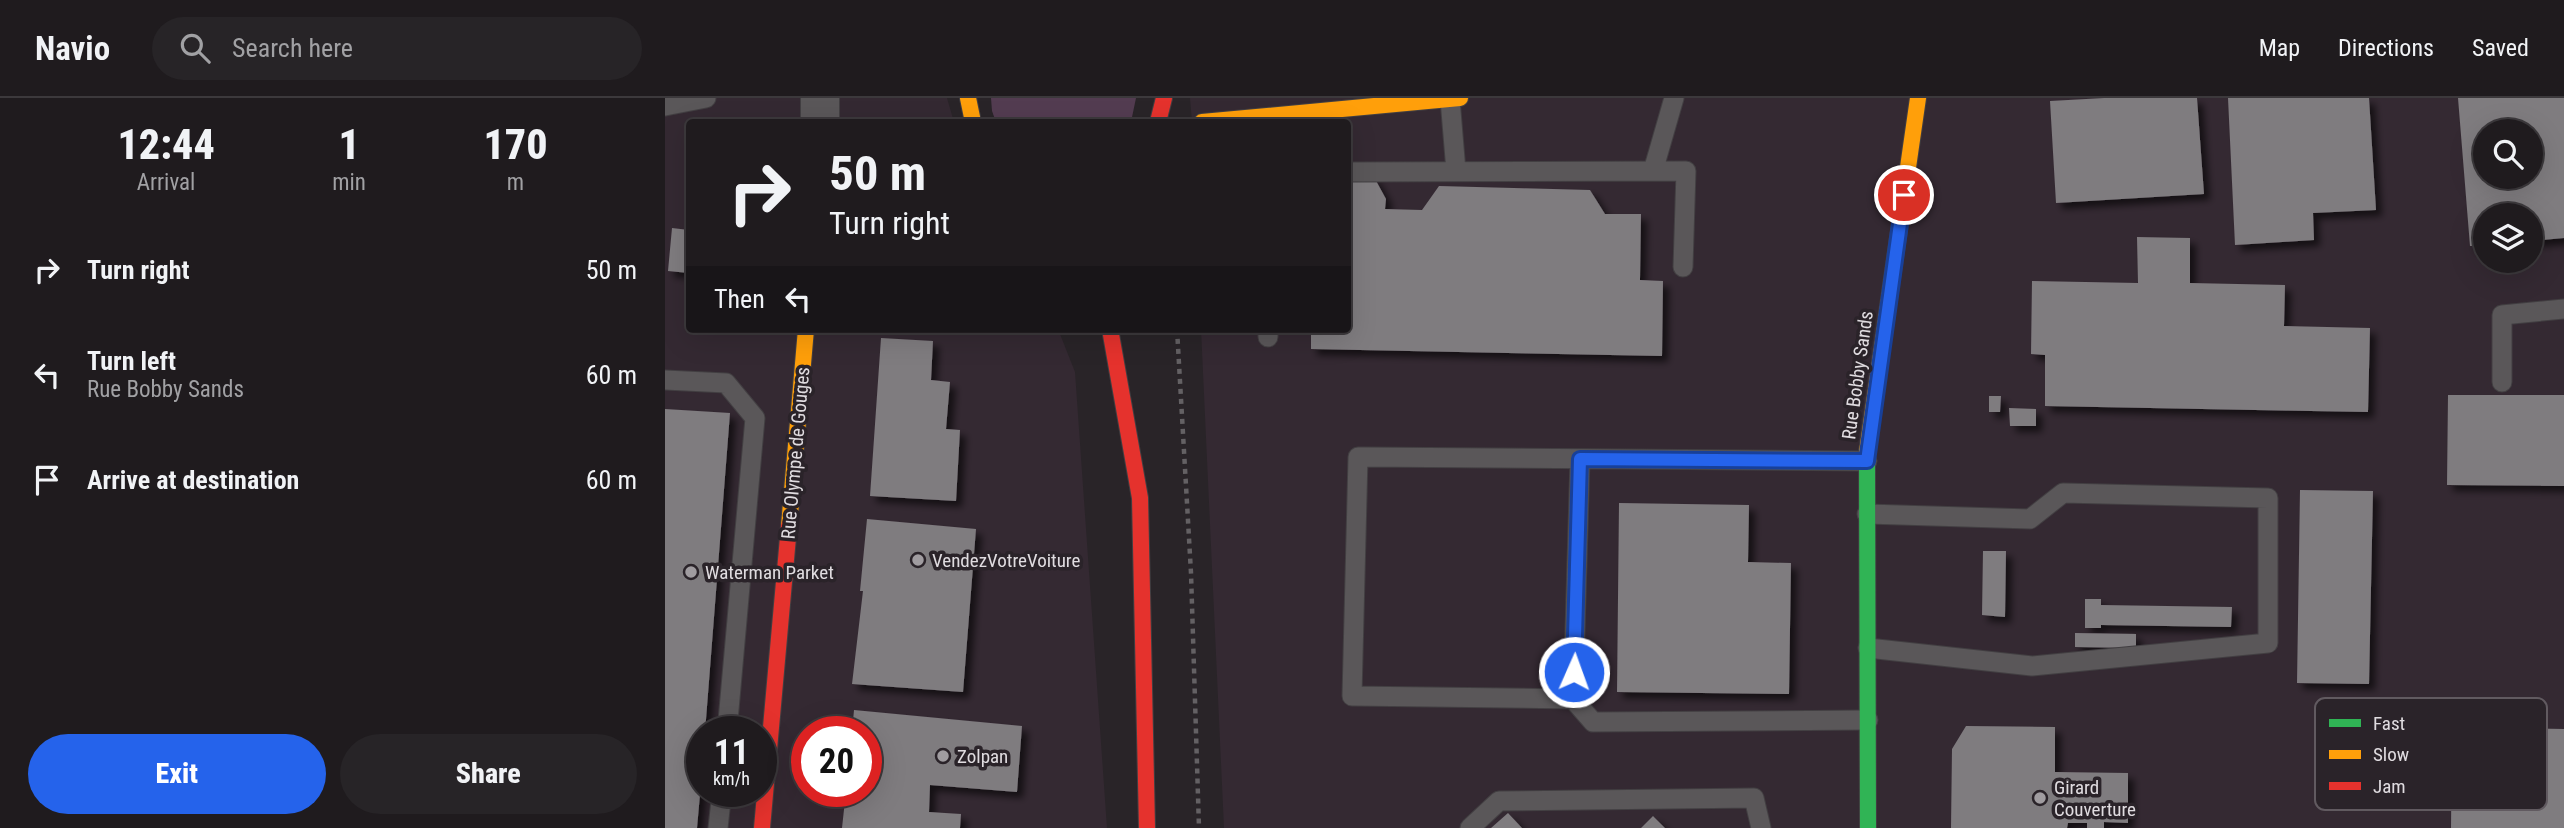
<!DOCTYPE html>
<html lang="en">
<head>
<meta charset="utf-8">
<style>
  :root { --surface:#1f1b1e; --page:#272427; --text:#f1f3f6; --muted:#a1a1a4; --line:#3c393c; --accent:#2563eb }
  body { margin:0; font-family:"Roboto Condensed",sans-serif; background:var(--page); color:var(--text); height:100vh; display:flex; flex-direction:column; font-size:26px; white-space:nowrap }
  * { box-sizing:border-box; margin:0 }
  p { font-size:23px; color:var(--muted) }
  .icon { flex:none; width:38px; height:38px; fill:none; stroke:currentColor; stroke-width:2; stroke-linecap:round; stroke-linejoin:round }
  .map { position:relative; flex:1; overflow:hidden }
  .sheet { display:flex; flex-direction:column; background:var(--surface); width:665px }
  .sheet>* { flex:none }
  .hud { position:absolute; left:21px; top:21px; width:665px; height:214px; border-radius:7px; box-shadow:0 7px 28px #0002,0 0 0 2px var(--line); background:#1f1b1e; color:var(--text); overflow:hidden }
  .controls { position:absolute; left:1808px; top:21px; display:grid; gap:14px }
  .controls a { display:grid; place-items:center; width:70px; height:70px; border-radius:50%; background:var(--surface); box-shadow:0 7px 28px #0002,0 0 0 2px var(--line); font-size:35px }
  .speed { position:absolute; left:21px; top:618px; display:flex; gap:14px; font-size:35px; font-weight:700; text-align:center }
  .speed>* { display:grid; place-content:center; width:91px; height:91px; border-radius:50%; background:var(--surface); box-shadow:0 7px 28px #0002,0 0 0 2px var(--line); line-height:1 }
  .speed small { font-size:18px; font-weight:400 }
  .speed .limit { border:10px solid #d22; background:#fff; color:#111 }
  .pin { position:absolute; display:grid; place-items:center; width:60px; height:60px; color:#fff; margin:-30px; border:4px solid #fff; border-radius:50%; box-shadow:0 2px 7px #0007 }
  .me { position:absolute; width:77px; margin:-38px; rotate:2deg; stroke-linejoin:round; filter:drop-shadow(0 0 5px #0008) }
  .turn { display:flex; align-items:center; gap:24px; height:147px; padding:0 28px; font-size:32px }
  .turn .icon { width:91px; height:91px; stroke-width:2.5 }
  .turn b { display:block; font-size:49px; line-height:60px }
  .then { display:flex; align-items:center; height:66px; padding:0 28px; background:#0003; gap:14px; font-size:26px }
  .eta { display:flex; justify-content:space-evenly; align-items:center; height:119px; text-align:center }
  .eta b { font-size:42px; font-weight:800; line-height:49px }
  .cta { display:flex; gap:14px; margin-top:auto; padding:14px 28px }
  .cta a { flex:1; height:80px; border-radius:42px; background:var(--accent); color:#fff; font-size:28px; font-weight:800; line-height:80px; text-align:center }
  .cta a+a { background:var(--page); color:var(--text) }
  ul { padding:0; list-style:none }
  li { display:flex; align-items:center; gap:21px; height:105px; padding:0 28px }
  li div { flex:1 }
  li b { display:block; font-size:26px }
  li em { font-style:normal }
  header { display:flex; align-items:center; gap:42px; box-sizing:border-box; height:98px; padding:0 35px; background:var(--surface); border-bottom:2px solid var(--line) }
  header strong { font-size:33px }
  nav { display:flex; gap:38px; margin-inline-start:auto; font-size:24px }
  .search { width:490px; height:63px; background:var(--page); display:flex; align-items:center; gap:18px; box-sizing:border-box; padding:0 24px; border-radius:38px; color:var(--muted); font-size:26px }
  main { display:flex; flex:1; min-height:0 }
  .map>svg:first-child { display:block }
  .built { fill:#342932; fill-rule:evenodd }
  .green { fill:#533c51 }
  .building { fill:#7f7b7f; fill-rule:evenodd; filter:url(#shadow) }
  .lines { fill:none; stroke-linecap:round; stroke-linejoin:round }
  .lane-casing { stroke:#423f42; stroke-width:21 }
  .street-casing { stroke:#423f42; stroke-width:40 }
  .fast-casing { stroke:#423f42; stroke-width:18 }
  .slow-casing { stroke:#423f42; stroke-width:18 }
  .jam-casing { stroke:#423f42; stroke-width:18 }
  .path { stroke:#646164; stroke-width:4.5; stroke-dasharray:5 5; stroke-linecap:butt }
  .lane { stroke:#5a5759; stroke-width:19 }
  .street { stroke:#5a5759; stroke-width:38 }
  .fast { stroke:#30b455; stroke-width:16 }
  .slow { stroke:#ff9f0a; stroke-width:16 }
  .jam { stroke:#e5322d; stroke-width:16 }
  .route-casing { stroke:#184099; stroke-width:18 }
  .route { stroke:#2563eb; stroke-width:12 }
  .poi-dot { fill:#a09ca0; stroke:#2a2329; stroke-width:2.5 }
  .labels { text-anchor:middle; stroke-width:7; stroke-linejoin:round; paint-order:stroke }
  .street-label { font-size:19px; fill:#e0dce0; stroke:#2a2329 }
  .poi-label { font-size:19px; fill:#e0dce0; stroke:#2a2329; text-anchor:start }
  .key { fill:#2a2329; stroke:#615a60; stroke-width:2 }
  .key-label { font-size:19px; fill:#e0dce0 }
</style>
</head>
<body>
<header>
<strong>Navio</strong>
<div class="search"><svg class="icon" aria-label="search" viewBox="0 0 24 24"><circle cx="10" cy="10" r="6"/><path d="M15 15l6 6"/></svg>Search here</div>
<nav><a>Map</a><a>Directions</a><a>Saved</a></nav>
</header>
<main>
<section class="sheet">
<div class="eta">
<div><b>12:44</b><p>Arrival</p></div>
<div><b>1</b><p>min</p></div>
<div><b>170</b><p>m</p></div>
</div>
<ul>
<li><svg class="icon" aria-label="right" viewBox="0 0 24 24"><path d="M7 20v-9h11M14 6l5 5-5 5"/></svg><div><b>Turn right</b></div><em>50 m</em></li>
<li><svg class="icon" aria-label="left" viewBox="0 0 24 24"><path d="M17 20v-9H6M10 6l-5 5 5 5"/></svg><div><b>Turn left</b><p>Rue Bobby Sands</p></div><em>60 m</em></li>
<li><svg class="icon" aria-label="arrive" viewBox="0 0 24 24"><path d="M6 21V4h12l-3 4 3 4H6"/></svg><div><b>Arrive at destination</b></div><em>60 m</em></li>
</ul>
<div class="cta"><a>Exit</a><a>Share</a></div>
</section>
<div class="map">
<svg width="1899" height="730" viewBox="0 0 1899 730">
  <defs>
    <filter id="shadow"><feDropShadow dx="6" dy="6" stdDeviation="3.5" flood-color="#0009"/></filter>
  </defs>
  <rect width="100%" height="100%" fill="#292428"/>
  <path class="built" d="M0 0H282L289 24H24V231H393L410 274 442 730H0ZM37 634H96V693H37ZM142 634H201V693H142Z
    M525 0H1899V730H559L536 231H682V24H527ZM1820 33H1866V79H1820ZM1820 117H1866V163H1820Z"/>
  <path class="green" d="M326 0H471L466 24H331L327 13Z"/>
  <path class="building" d="M1439 0H1532L1539 96 1391 105 1385 3Z
    M1563 0H1704L1711 112 1648 115 1649 142 1570 147Z
    M1793 0H1899V140L1866 143V117H1820V147L1805 148ZM1820 33H1866V79H1820Z
    M682 79H709L721 101 720 111 757 112 774 88 925 92 940 116H976L975 182 998 183 997 258 646 251V231H682Z
    M7 130 24 132V175L3 173Z
    M1472 139 1525 140V185L1620 187 1619 228 1705 230 1703 314 1380 308V257L1366 256 1367 183 1473 185Z
    M216 240 268 243 266 282 285 284 281 331 295 332 291 403 205 398Z
    M1783 297H1899V388L1782 387Z
    M1324 298H1336L1335 314H1324Z
    M1344 310 1371 311V328H1345Z
    M0 311 65 315 40 634H37V674L32 730H0Z
    M1635 392 1708 393 1704 586 1632 585Z
    M954 405 1084 407 1083 464 1126 465 1124 596 952 594Z
    M202 421 311 431 298 594 187 586 198 493H195Z
    M1318 453H1341L1340 519 1317 517Z
    M1420 501H1436V507L1567 509 1566 529 1436 527V530H1420Z
    M1410 535 1471 536V550L1410 549Z
    M189 612 357 628 352 694 265 687 264 714 296 716 295 730H177L181 693H201V634H187Z
    M1301 628 1390 629V674L1463 675V725L1439 724V730H1422V725H1403L1402 730H1286L1287 651Z
    M1787 629 1899 631V730H1786Z
    M843 715 857 730H826Z
    M988 718 1000 730H976Z"/>
  <g class="lines">
    <g class="lane-casing">
      <path id="lane" d="M785 1 791 73
        M0 8 41 0
        M988 73 1009 0
        M682 74 1021 73 1018 169
        M603 231V239
        M0 282 61 285 90 320 62 634
        M1837 284V217L1899 211
        M915 361 908 601 687 598 693 359C863 360 1033 363 1202 363
        M1202 416 1365 421 1398 395 1603 400V545L1367 568 1203 550
        M908 601 928 624 1203 622
        M53 730 57 693
        M805 730 834 703 1089 700 1096 730"/>
    </g>
    <g class="street-casing">
      <path id="street" d="M155 0V24"/>
    </g>
    <g class="fast-casing">
      <path id="fast" d="M1202 354 1203 730"/>
    </g>
    <g class="slow-casing">
      <path id="slow" d="M303 0 308 24
        M537 24 795 0
        M1202 354 1253 0
        M124 428 141 231"/>
    </g>
    <g class="jam-casing">
      <path id="jam" d="M493 24 499 0
        M445 231 475 400 482 730
        M97 730 124 428"/>
    </g>
    <path class="path" d="M512 231 526 475 534 730"/>
    <use href="#lane" class="lane"/>
    <use href="#street" class="street"/>
    <use href="#fast" class="fast"/>
    <use href="#slow" class="slow"/>
    <use href="#jam" class="jam"/>
  </g>
  <g class="lines">
    <g class="route-casing">
      <path id="route" d="M909 574 915 361 1202 363 1239 97"/>
    </g>
    <use href="#route" class="route"/>
  </g>
  <g class="poi-dot">
    <circle cx="253" cy="462" r="7"/>
    <circle cx="26" cy="474" r="7"/>
    <circle cx="278" cy="658" r="7"/>
    <circle cx="1375" cy="700" r="7"/>
  </g>
  <g class="labels">
    <g class="street-label">
      <text transform="translate(1192 277) rotate(-82)" y="7">Rue Bobby Sands</text>
      <text transform="translate(130 355) rotate(-85)" y="7">Rue Olympe de Gouges</text>
    </g>
    <g class="poi-label">
      <text x="267" y="469">VendezVotreVoiture</text>
      <text x="40" y="481">Waterman Parket</text>
      <text x="292" y="665">Zolpan</text>
      <text x="1389" y="696">Girard<tspan x="1389" dy="22">Couverture</tspan></text>
    </g>
  </g>
  <rect x="1650" y="600" width="232" height="112" rx="10" class="key"/>
  <rect x="1664" y="621" width="32" height="8" fill="#30b455"/>
  <rect x="1664" y="652" width="32" height="9" fill="#ff9f0a"/>
  <rect x="1664" y="684" width="32" height="8" fill="#e5322d"/>
  <g class="key-label">
    <text x="1708" y="632">Fast</text>
    <text x="1708" y="663">Slow</text>
    <text x="1708" y="695">Jam</text>
  </g>
</svg>
<div class="controls">
<a><svg class="icon" aria-label="search" viewBox="0 0 24 24"><circle cx="10" cy="10" r="6"/><path d="M15 15l6 6"/></svg></a>
<a><svg class="icon" aria-label="layers" viewBox="0 0 24 24"><path d="M12 4l9 5-9 5-9-5zM3 14l9 5 9-5"/></svg></a>
</div>
<div class="speed"><div>11<small>km/h</small></div><div class="limit">20</div></div>
<div class="pin" style="left:1239px;top:97px;background:#d93025"><svg class="icon" aria-label="arrive" viewBox="0 0 24 24"><path d="M6 21V4h12l-3 4 3 4H6"/></svg></div>
<svg class="me" style="left:909px;top:574px" viewBox="-20 -20 40 40"><circle r="17" fill="#2563eb" stroke="#fff" stroke-width="3"/><path d="M0-11L8 9 0 5-8 9z" fill="#fff"/></svg>
<div class="hud">
<div class="turn"><svg class="icon" aria-label="right" viewBox="0 0 24 24"><path d="M7 20v-9h11M14 6l5 5-5 5"/></svg><div><b>50 m</b>Turn right</div></div>
<div class="then">Then<svg class="icon" aria-label="left" viewBox="0 0 24 24"><path d="M17 20v-9H6M10 6l-5 5 5 5"/></svg></div>
</div>
</div>
</main>
</body>
</html>
